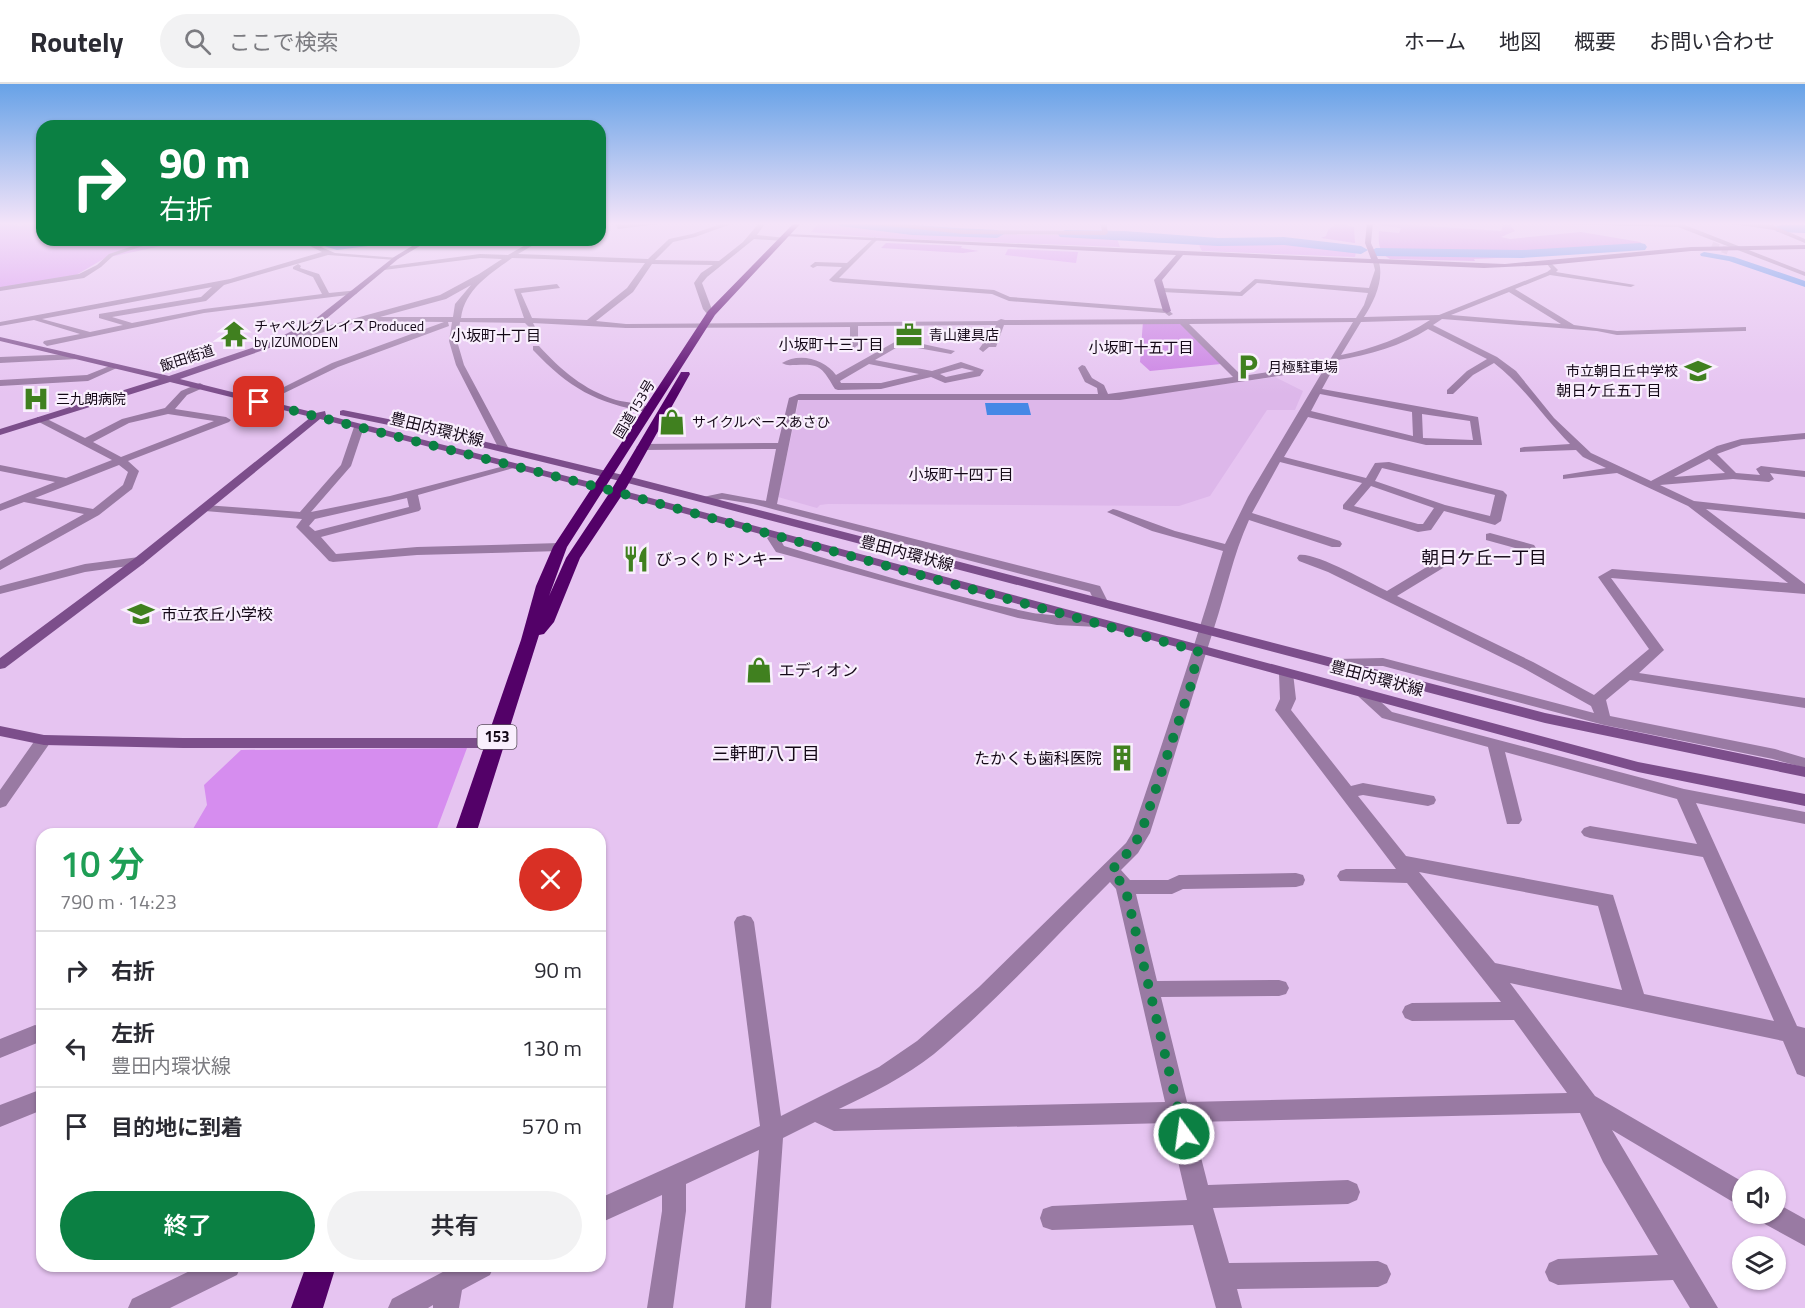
<!DOCTYPE html>
<html lang="ja">
<head>
<meta charset="utf-8">
<style>
  :root { --surface:#fff; --page:#f2f2f3; --text:#2b2b33; --muted:#7c7c81; --line:#e1e1e2; --accent:#0b8043 }
  body { margin:0; font-family:"Titillium Web","Noto Sans JP",sans-serif; background:var(--page); color:var(--text); height:100vh; display:flex; flex-direction:column; font-size:22px; white-space:nowrap }
  * { box-sizing:border-box; margin:0 }
  p { font-size:20px; color:var(--muted) }
  .icon { flex:none; width:33px; height:33px; fill:none; stroke:currentColor; stroke-width:2; stroke-linecap:round; stroke-linejoin:round }
  .map { position:relative; flex:1; overflow:hidden }
  .sheet { position:absolute; left:36px; top:744px; width:570px; height:444px; display:flex; flex-direction:column; background:var(--surface); border-radius:18px; box-shadow:0 2px 4px #0004 }
  .sheet>* { flex:none }
  .banner { position:absolute; left:36px; top:36px; width:570px; height:126px; border-radius:18px; box-shadow:0 2px 4px #0004; background:#0b8043; color:#fff; overflow:hidden }
  .tools { position:absolute; left:1732px; top:1086px; display:grid; gap:12px }
  .tools a { display:grid; place-items:center; width:54px; height:54px; border-radius:50%; background:var(--surface); box-shadow:0 2px 4px #0004; font-size:30px }
  .pin { position:absolute; display:grid; place-items:center; width:51px; height:51px; color:#fff; margin:-26px; border-radius:12px; box-shadow:0 3px 9px #0006 }
  .me { position:absolute; width:66px; margin:-33px; rotate:346deg; stroke-linejoin:round; filter:drop-shadow(0 0 4px #0008) }
  .turn { display:flex; align-items:center; gap:21px; height:126px; padding:0 24px; font-size:27px }
  .turn .icon { width:78px; height:78px; stroke-width:2.5 }
  .turn b { display:block; font-size:42px; line-height:51px }
  .round { display:grid; place-items:center; flex:none; width:63px; height:63px; border-radius:32px; background:var(--page) }
  .overview { display:flex; align-items:center; justify-content:space-between; height:102px; padding:0 24px }
  h1 { font-size:36px; font-weight:600; line-height:45px; color:#1e9e55 }
  .button { display:flex; gap:12px; margin-top:auto; padding:12px 24px }
  .button a { flex:1; height:69px; border-radius:36px; background:var(--accent); color:#fff; font-size:24px; font-weight:600; line-height:69px; text-align:center }
  .button a+a { background:var(--page); color:var(--text) }
  ul { padding:0; list-style:none }
  li { display:flex; align-items:center; gap:18px; height:78px; padding:0 24px; border-top:2px solid var(--line) }
  li div { flex:1 }
  li b { display:block; font-size:22px }
  li em { font-style:normal }
  header { display:flex; align-items:center; gap:36px; box-sizing:border-box; height:84px; padding:0 30px; background:var(--surface); border-bottom:2px solid var(--line) }
  header strong { font-size:28px }
  nav { display:flex; gap:33px; margin-inline-start:auto; font-size:21px }
  .search { width:420px; height:54px; background:var(--page); display:flex; align-items:center; gap:15px; box-sizing:border-box; padding:0 21px; border-radius:33px; color:var(--muted); font-size:22px }
  .map>svg:first-child { display:block }
  .built { fill:#ddb7ea }
  .green { fill:#d68def }
  .forest { fill:#ca81e3 }
  .water { fill:#4588e6 }
  .lines { fill:none; stroke-linecap:round; stroke-linejoin:round }
  .canal { fill:#4588e6; fill-rule:evenodd }
  .river { fill:#4588e6; fill-rule:evenodd }
  .street-tunnel { stroke:#c6a8d0; stroke-width:7; stroke-dasharray:7 4; stroke-linecap:butt }
  .street { fill:#997aa3; fill-rule:evenodd }
  .secondary { fill:#7c4e8b; fill-rule:evenodd }
  .highway { fill:#530168; fill-rule:evenodd }
  .route { stroke:#0b8043; stroke-width:10; stroke-dasharray:0 18 }
  .labels { text-anchor:middle; stroke-width:4.5; stroke-linejoin:round; paint-order:stroke }
  .far-poi-label { font-size:14px; fill:#140817; stroke:#f9effd; text-anchor:start }
  .far-street-label { font-size:14px; fill:#140817; stroke:#f9effd }
  .far-neighbourhood-label { font-size:15px; fill:#140817; stroke:#f9effd }
  .shield { fill:#f9effd; stroke:#594d5c; stroke-width:1.5 }
  .shield-label { font-size:15px; font-weight:bold; fill:#140817 }
  .street-label { font-size:16px; fill:#140817; stroke:#f9effd }
  .poi-label { font-size:16px; fill:#140817; stroke:#f9effd; text-anchor:start }
  .neighbourhood-label { font-size:18px; fill:#140817; stroke:#f9effd }
</style>
</head>
<body>
<header>
<strong>Routely</strong>
<div class="search"><svg class="icon" aria-label="search" viewBox="0 0 24 24"><circle cx="10" cy="10" r="6"/><path d="M15 15l6 6"/></svg>ここで検索</div>
<nav><a>ホーム</a><a>地図</a><a>概要</a><a>お問い合わせ</a></nav>
</header>
<div class="map">
<svg width="1805" height="1224" viewBox="0 0 1805 1224">
  <rect width="100%" height="100%" fill="#e6c4f1"/>
  <path class="built" d="M1275 293 1303 307 1295 326H1267L1210 412 1179 422 828 420 820 421 817 424 778 413 799 316 804 314H1124Z"/>
  <path class="green" d="M42 138V156H244L180 158 105 174 66 197 0 205V139L19 142Z
    M820 138 926 149 1116 152 1120 163 882 154 811 148Z
    M1122 152 1217 159 1284 158 1356 167 1355 173 1202 167 1199 161 1124 154Z
    M1008 165 1078 168 1076 179 1005 171Z
    M467 664 435 750H190L207 721 204 701 241 666Z"/>
  <path class="forest" d="M1339 138H1346V141L1354 143 1355 159 1321 154 1326 152 1328 146Z
    M1379 139 1501 147 1503 141H1510L1515 147 1501 153 1510 155 1581 148 1640 158 1644 161 1637 164C1583 165 1529 173 1474 175L1475 177 1390 175C1379 169 1378 159 1379 147L1399 149 1401 144 1379 141Z
    M886 159 962 162 961 164 979 167 963 169 881 164Z
    M1143 237H1180L1221 280 1150 287 1140 278Z"/>
  <path class="water" d="M985 319H1028L1031 331H987Z"/>
  <g class="lines">
    <path class="canal" d="M1704 168 1734 173 1805 197V203L1729 177 1701 172 1700 170Z"/>
    <path class="river" d="M834 138C888 138 943 144 997 146L1004 150 997 154 912 151 840 142Z
      M1782 141H1805V149L1777 148 1775 145 1777 142Z
      M1065 146 1124 147 1218 154 1284 153 1361 162 1368 166 1361 170 1284 161 1218 162 1060 153 1058 150Z
      M312 156H391L384 160 337 166 314 159Z
      M1640 159 1645 160 1647 163 1645 166 1522 174 1376 172 1369 168 1376 164 1522 166Z"/>
    <path class="street-tunnel" d="M1712 161 1728 167"/>
    <path class="street" d="M42 138V142L30 139V138Z
      M614 138H620L621 141 674 138 618 145Z
      M727 138H737L695 153 673 158 655 176 719 177 743 158 760 138H766L757 151 786 154 784 157 754 155 707 193 702 199 714 231H708L703 225 694 199 701 189 713 181 652 180 633 208 596 237 626 240 997 237 1001 235 1005 236 1356 234 1364 221 1368 209 1257 199 1242 212 1162 208 1158 206 1162 204 1240 208 1255 195 1369 204 1375 186 1373 178 1376 176 1379 178C1384 196 1374 218 1364 233L1439 231 1547 188 1551 185 1547 180 1550 178 1558 186 1556 188 1635 201 1631 203 1550 191 1515 205 1574 241 1617 247 1746 243V247H1743L1617 251 1597 247 1442 235 1433 241 1497 273 1516 287 1554 334 1591 369 1651 397 1717 362 1741 355 1805 349V355L1742 361 1717 370 1736 389 1760 391 1756 385 1761 382 1805 387V393L1770 389 1774 395 1769 398 1733 395 1660 401 1694 417 1805 429V435L1706 425 1805 500V510L1611 494 1664 566 1639 589 1805 614V624L1630 596 1606 616 1610 632 1775 665 1805 674V684L1773 675 1604 641 1383 582H1331L1329 579 1331 576 1336 575 1383 574 1594 629 1591 622 1523 584 1328 488 1299 477 1297 474 1299 471C1315 468 1370 499 1387 507L1435 478H1443L1445 481 1443 484 1397 512 1533 578 1594 611 1649 565 1598 493 1612 485 1788 499 1688 422 1617 389 1563 395V391L1606 384 1583 373 1576 366 1520 368V364L1524 363 1570 360C1544 334 1523 301 1494 279L1473 291 1453 310H1447V306L1467 287 1487 275 1428 245C1402 262 1368 271 1338 276L1322 305 1478 333 1482 361H1426L1308 333 1284 373 1366 394 1375 379 1389 378 1503 407 1507 411 1501 437 1495 441 1444 427 1431 446 1418 448 1343 425V421L1362 399 1280 378 1252 429 1340 457 1342 460 1340 463H1332L1249 436C1233 471 1226 508 1214 544 1192 612 1172 681 1150 749L1138 769 1121 786 1130 796H1168L1179 791 1296 789 1303 791 1305 796 1303 801 1296 803 1183 805 1172 810H1136L1157 897 1279 896 1286 898 1289 904 1286 910 1279 912 1161 913 1187 1018 1567 1009 1514 936 1412 937 1405 934 1402 928 1405 922 1412 919 1501 918 1407 799 1340 797 1337 792 1340 787 1346 785H1396L1275 626 1280 615 1279 589 1281 586H1291L1293 589 1296 615 1291 626 1351 702 1363 699 1434 712 1436 716 1434 720 1428 722 1363 711 1358 712 1406 772 1613 811 1644 910 1774 937 1703 773 1590 754 1584 752 1581 748 1584 744 1590 742 1697 760 1677 715 1505 668 1522 736 1519 740H1507L1488 663 1382 634 1359 613 1357 610 1359 607H1369L1392 628 1684 705 1805 728V740L1696 719 1797 942 1805 944V993L1797 990 1783 957 1510 899 1595 1012 1743 1098V1124L1612 1046 1718 1224H1690L1673 1196 1558 1201 1549 1197 1545 1188 1549 1179 1558 1175 1658 1171 1603 1078 1580 1029 1192 1038 1208 1101 1348 1096 1357 1100 1360 1108 1357 1116 1348 1120 1213 1124 1229 1179 1378 1177 1387 1181 1391 1190 1387 1199 1378 1203 1237 1205 1242 1224H1216L1193 1141 1052 1146 1043 1143 1040 1134 1043 1125 1052 1122 1187 1116 1169 1039 834 1047 815 1038 783 1054 771 1224H745L759 1066 686 1100V1127L673 1224H647L662 1127V1111L600 1139V1114L760 1042 734 838 737 833 744 831 751 833 754 838 781 1032 879 983 917 957 979 903 1126 759 1132 749C1164 655 1195 562 1223 467L1152 447 1107 428 1113 425 1117 426 1175 447 1225 460 1248 413 1324 285 1120 316H798L777 420 1100 502 1108 518 1101 522 1096 521 1090 508 753 420 722 415 707 418 701 415 703 413 722 409 766 417 776 365 641 366 636 363 641 360 778 359 789 314 799 310H1098L1097 304 1085 298 1078 284 1082 281 1085 282 1092 294 1104 301 1108 310 1233 293 1180 240 1004 241 996 263H989L983 268 979 265 984 258H990L996 241 858 242V261L854 264 850 261V243L626 244 533 239 535 243 531 245 525 239 460 238 457 257 464 281 509 365 504 368 499 365 456 281 449 257 452 238H448L449 242 338 283 274 314 266 312 332 279 444 238 363 237 275 262 271 259 272 257 440 211 479 190 502 175 480 174 384 186 382 183 480 170 508 171 534 156H542L518 170 648 175 669 155 692 150ZM512 174C556 175 600 178 645 179L627 204 587 236 532 234 521 209 560 204 557 200 514 205 524 234H461C465 205 490 190 512 174ZM471 201 455 220 453 233H380L446 215ZM1509 208 1561 240 1451 231ZM1430 236C1404 253 1372 265 1341 271L1361 238ZM1353 238 1328 279 1242 292 1189 240ZM1320 310 1412 328 1413 352 1311 327ZM1422 330 1470 337 1473 356 1423 354ZM1709 375 1725 389 1674 393ZM1382 384 1495 411 1490 432 1445 421 1375 397ZM1371 402 1434 424 1423 440H1418L1354 422ZM1419 788 1598 822 1622 906 1495 879ZM1110 798 1116 805 1165 1018 839 1025C872 1009 905 993 934 970 996 918 1052 856 1110 798Z
      M850 138H877L963 146 1102 147 1100 138H1106L1108 149 1105 151 963 150Z
      M1482 138H1677L1805 188V192L1678 143Z
      M1719 138 1772 141 1805 155V159L1774 146Z
      M875 153 877 156 839 194 994 206 1010 213 1167 225 1173 230 1169 232 1165 229 1009 217 992 210 833 198 829 196 842 183 817 182 813 184 810 182 815 178 847 179Z
      M151 156H161L113 172 101 183 84 194 0 207V203L79 190 97 181 109 170Z
      M298 156H306L315 160 342 156 341 158 321 163 335 169 399 174 396 176 328 171 224 201 206 217 112 233 132 239 204 225 322 210 313 193 293 185V183L298 180 301 182 300 184 319 190 329 209 359 206 356 210 204 229 47 262 43 259 44 257 80 250 34 236 0 242V238L230 195 322 168ZM212 203 201 213 99 230V234L123 241 90 248 42 235Z
      M900 255 955 267 951 270 901 261 875 276 932 287 961 278 984 286 980 292 945 299 931 293 881 305 838 306 835 305C823 285 821 279 796 281 790 281 787 282 782 279 799 268 825 275 836 291ZM869 280 919 290 881 299H841L840 297ZM962 284 974 287 946 293 940 290Z
      M533 262H539C561 286 584 306 616 316 627 319 643 319 652 325L647 328C596 319 569 304 533 266Z
      M74 270 78 273 77 275 0 279V273Z
      M112 281 119 283 88 297 0 302V296L87 291Z
      M200 299 205 302 203 304 187 311 175 325 226 333 231 336 229 338 128 377 139 387 132 405 99 431 0 486V477L84 430 24 418 0 427V420L55 398 0 387V381L66 394 112 376 37 337V333H43L85 354 122 335 165 324 181 307ZM168 330 214 337 121 373 93 358 129 339ZM119 381 128 388 123 401 93 425 35 414Z
      M359 340 364 343 351 382 311 428 390 412 512 380 517 383 418 411 421 425 419 427 321 453 336 470 417 463 560 459 566 463 560 467 417 471 333 478 329 477C318 465 307 454 296 443L302 435 205 427 199 424 205 421 300 428 341 381 354 343ZM407 414 409 423 315 447 309 442 315 435Z
      M776 448 782 452 780 455 784 462C866 487 950 512 1033 529 1046 531 1100 534 1105 539L1098 543 1057 541 1018 534 776 468 767 454Z
      M1490 449 1534 461 1536 464 1530 468 1486 456V450Z
      M139 473 145 477 143 480 85 488 0 510V502L85 480Z
      M44 651 52 656 6 722 0 724V706L38 652Z
      M35 941 42 943V957L0 974V955Z
      M42 1005V1026L0 1043V1021Z
      M1776 1119 1805 1135V1162L1763 1139 1760 1130H1776Z
      M200 1182H241L237 1191 170 1224H128L132 1215Z
      M454 1182H494L490 1191 462 1206 459 1224H433V1221L428 1224H388L392 1215Z"/>
    <path class="secondary" d="M1367 138H1373L1371 159 1378 175 1505 180 1691 163 1805 161V165L1691 167 1548 181 1484 184 1183 171 1162 196 1171 227 1167 229 1163 227 1154 196 1176 171 783 152 786 150 1371 175 1365 159Z
      M422 156H430L398 175 320 240 278 261 180 295 316 329 325 327 326 331 602 401 1638 678 1805 710V722L1638 688 594 405 320 335 143 480 5 584 0 585V574L135 474 311 333 170 298 0 351V345L159 295 0 257V253L169 292 272 257 314 236 394 173Z
      M343 326 408 339 627 392 1545 629 1805 683V693L1545 639 620 397 408 345 340 331V327Z
      M0 642 44 651 183 654H495L503 659 495 664H183L44 661 0 652Z"/>
    <path class="highway" d="M795 138H802L715 231 567 463 549 512 566 474 610 408 680 290 681 288H689L690 290 624 408 580 474 554 538 544 550 539 551 476 750H454L521 556 536 502 553 463 708 227Z
      M306 1182H336L323 1224H291Z"/>
  </g>
  <linearGradient id="sky" x2="0" y2="1"><stop stop-color="#67a2e7"/><stop offset="0.45" stop-color="#f4e4f9"/><stop offset="1" stop-color="#f4e4f9" stop-opacity="0"/></linearGradient>
  <rect width="1805" height="310" fill="url(#sky)"/>
  <g class="lines">
    <path class="route" d="M259 318 598 403 1198 567 1191 601 1141 749 1132 764 1111 787 1125 803 1184 1050"/>
  </g>
  <defs>
    <g id="temple-bare" transform="scale(2.07)"><path d="M0-6L5-2H3V0L6.5 2.5H4V6H1.5V3h-3V6H-4V2.5H-6.5L-3 0V-2H-5Z" fill="#40801f" stroke="#f9effd" stroke-width="2.5" paint-order="stroke"/></g>
    <g id="office-bare" transform="scale(2.07)"><path d="M-6-3h4V-5.5h4V-3h4V5H-6ZM-1-4.5V-3h2v-1.5ZM-6 0V1H6V0Z" fill="#40801f" stroke="#f9effd" stroke-width="2.5" paint-order="stroke"/></g>
    <g id="parking-bare" transform="scale(2.07)"><path d="M-3.5-5.5H1a3.5 3.5 0 0 1 0 7H-1V5.5H-3.5ZM-1-3.4V-.6H.8a1.4 1.4 0 0 0 0-2.8Z" fill="#40801f" stroke="#f9effd" stroke-width="2.5" paint-order="stroke"/></g>
    <g id="school-bare" transform="scale(2.07)"><path d="M0-5L7-2L0 1L-7-2ZM-4 1L0 2.5L4 1V4Q0 6-4 4Z" fill="#40801f" stroke="#f9effd" stroke-width="2.5" paint-order="stroke"/></g>
    <g id="hospital-bare" transform="scale(2.07)"><path d="M-5-5h3v3.5h4V-5h3V5h-3V1.5h-4V5h-3Z" fill="#40801f" stroke="#f9effd" stroke-width="2.5" paint-order="stroke"/></g>
    <g id="shop-bare" transform="scale(2.07)"><path d="M-5-2.5h2.3a2.7 3.5 0 0 1 5.4 0H5L5.5 6h-11ZM-1.5-2.5h3a1.5 2.3 0 0 0-3 0Z" fill="#40801f" stroke="#f9effd" stroke-width="2.5" paint-order="stroke"/></g>
    <g id="restaurant-bare" transform="scale(2.07)"><path d="M-5-6h1v4h1v-4h1v4h1v-4h1v5L-1.5 .5V6h-2V.5L-5-1ZM5-6V6H3V1.5H1.5Q1.5-4 5-6Z" fill="#40801f" stroke="#f9effd" stroke-width="2.5" paint-order="stroke"/></g>
    <g id="building-bare" transform="scale(2.07)"><path d="M-4-6H4V6H1V3H-1V6H-4ZM-2.5-4.3h1.7v1.8h-1.7ZM.8-4.3h1.7v1.8H.8ZM-2.5-1h1.7V.8h-1.7ZM.8-1h1.7V.8H.8Z" fill="#40801f" stroke="#f9effd" stroke-width="2.5" paint-order="stroke"/></g>
  </defs>
  <g fill-rule="evenodd">
    <use href="#temple-bare" x="234" y="250"/>
    <use href="#office-bare" x="909" y="251"/>
    <use href="#parking-bare" x="1248" y="283"/>
    <use href="#school-bare" x="1698" y="287"/>
    <use href="#hospital-bare" x="36" y="315"/>
    <use href="#shop-bare" x="672" y="338"/>
    <use href="#restaurant-bare" x="636" y="475"/>
    <use href="#school-bare" x="141" y="530"/>
    <use href="#shop-bare" x="759" y="586"/>
    <use href="#building-bare" x="1122" y="674"/>
  </g>
  <g class="labels">
    <g class="far-poi-label">
      <text x="254" y="247">チャペルグレイス Produced<tspan x="254" dy="16">by IZUMODEN</tspan></text>
      <text x="929" y="256">青山建具店</text>
      <text x="1268" y="288">月極駐車場</text>
      <text x="1678" y="292" text-anchor="end">市立朝日丘中学校</text>
      <text x="56" y="320">三九朗病院</text>
      <text x="692" y="343">サイクルベースあさひ</text>
    </g>
    <g class="far-street-label">
      <text transform="translate(187 274) rotate(-18)" y="5">飯田街道</text>
      <text transform="translate(634 325) rotate(-59)" y="5">国道153号</text>
    </g>
    <g class="far-neighbourhood-label">
      <text x="496" y="257">小坂町十丁目</text>
      <text x="831" y="266">小坂町十三丁目</text>
      <text x="1141" y="269">小坂町十五丁目</text>
      <text x="1609" y="312">朝日ケ丘五丁目</text>
      <text x="961" y="396">小坂町十四丁目</text>
    </g>
    <rect class="shield" x="477.5" y="641" width="39" height="24" rx="4.5"/>
    <g class="shield-label">
      <text x="497" y="658">153</text>
    </g>
    <g class="street-label">
      <text transform="translate(437 345) rotate(14)" y="6">豊田内環状線</text>
      <text transform="translate(907 469) rotate(15)" y="6">豊田内環状線</text>
      <text transform="translate(1377 594) rotate(15)" y="6">豊田内環状線</text>
    </g>
    <g class="poi-label">
      <text x="656" y="481">びっくりドンキー</text>
      <text x="161" y="536">市立衣丘小学校</text>
      <text x="779" y="592">エディオン</text>
      <text x="1102" y="680" text-anchor="end">たかくも歯科医院</text>
    </g>
    <g class="neighbourhood-label">
      <text x="1484" y="480">朝日ケ丘一丁目</text>
      <text x="766" y="676">三軒町八丁目</text>
    </g>
  </g>
</svg>
<div class="tools">
<a><svg class="icon" aria-label="sound" viewBox="0 0 24 24"><path d="M4 9h4l5-4v14l-5-4H4zM17 9q2 3 0 6"/></svg></a>
<a><svg class="icon" aria-label="layers" viewBox="0 0 24 24"><path d="M12 4l9 5-9 5-9-5zM3 14l9 5 9-5"/></svg></a>
</div>
<div class="pin" style="left:259px;top:318px;background:#d93025"><svg class="icon" aria-label="arrive" viewBox="0 0 24 24"><path d="M6 21V4h12l-3 4 3 4H6"/></svg></div>
<svg class="me" style="left:1184px;top:1050px" viewBox="-20 -20 40 40"><circle r="17" fill="#0b8043" stroke="#fff" stroke-width="3"/><path d="M0-11L8 9 0 5-8 9z" fill="#fff"/></svg>
<div class="banner">
<div class="turn"><svg class="icon" aria-label="right" viewBox="0 0 24 24"><path d="M7 20v-9h11M14 6l5 5-5 5"/></svg><div><b>90 m</b>右折</div></div>
</div>
<section class="sheet">
<div class="overview"><div><h1>10 分</h1><p>790 m · 14:23</p></div><a class="round" style="background:#d93025;color:#fff"><svg class="icon" aria-label="close" viewBox="0 0 24 24"><path d="M6 6l12 12M18 6L6 18"/></svg></a></div>
<ul>
<li><svg class="icon" aria-label="right" viewBox="0 0 24 24"><path d="M7 20v-9h11M14 6l5 5-5 5"/></svg><div><b>右折</b></div><em>90 m</em></li>
<li><svg class="icon" aria-label="left" viewBox="0 0 24 24"><path d="M17 20v-9H6M10 6l-5 5 5 5"/></svg><div><b>左折</b><p>豊田内環状線</p></div><em>130 m</em></li>
<li><svg class="icon" aria-label="arrive" viewBox="0 0 24 24"><path d="M6 21V4h12l-3 4 3 4H6"/></svg><div><b>目的地に到着</b></div><em>570 m</em></li>
</ul>
<div class="button"><a>終了</a><a>共有</a></div>
</section>
</div>
</body>
</html>
